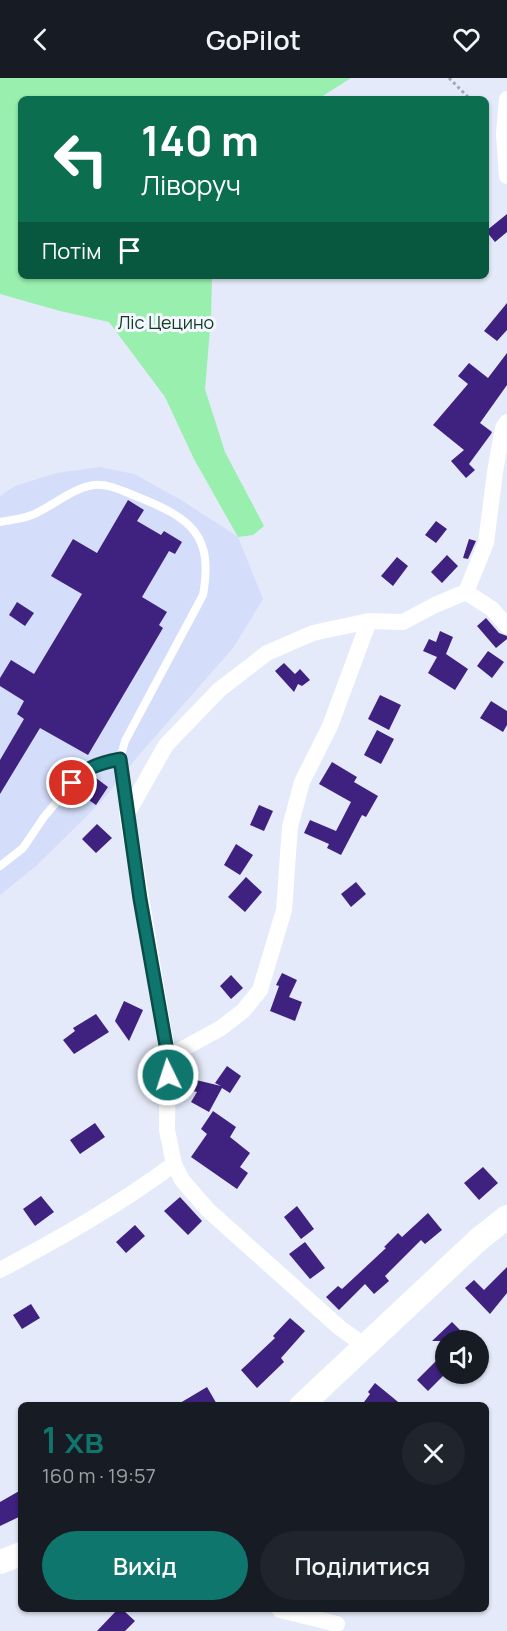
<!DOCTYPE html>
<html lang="uk">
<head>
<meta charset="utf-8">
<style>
  :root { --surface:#171b24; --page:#20242c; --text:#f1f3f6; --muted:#9ea1a6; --accent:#0f766e }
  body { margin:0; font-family:Manrope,sans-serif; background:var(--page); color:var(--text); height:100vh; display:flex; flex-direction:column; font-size:22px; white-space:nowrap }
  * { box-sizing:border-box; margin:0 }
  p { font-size:20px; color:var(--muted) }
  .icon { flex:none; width:33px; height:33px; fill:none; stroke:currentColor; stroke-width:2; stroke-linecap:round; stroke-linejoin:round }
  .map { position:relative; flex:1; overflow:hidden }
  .side { position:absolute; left:18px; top:1324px; width:471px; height:210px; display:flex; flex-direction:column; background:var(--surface); border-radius:9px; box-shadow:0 2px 4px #0004 }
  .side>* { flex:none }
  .banner { position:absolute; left:18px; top:18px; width:471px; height:183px; border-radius:9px; box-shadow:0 2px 4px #0004; background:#0b6e4f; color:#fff; overflow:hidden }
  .controls { position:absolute; left:435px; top:1252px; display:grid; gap:12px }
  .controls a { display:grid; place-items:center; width:54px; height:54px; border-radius:50%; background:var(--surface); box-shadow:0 2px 4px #0004; font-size:30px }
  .pin { position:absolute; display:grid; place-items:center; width:51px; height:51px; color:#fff; margin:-26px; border:3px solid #fff; border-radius:50%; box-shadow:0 2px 6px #0007 }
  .me { position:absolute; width:66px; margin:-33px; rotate:356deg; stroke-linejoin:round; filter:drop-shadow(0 0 4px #0008) }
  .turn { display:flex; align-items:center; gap:21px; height:126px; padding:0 24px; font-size:27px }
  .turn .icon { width:78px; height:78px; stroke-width:2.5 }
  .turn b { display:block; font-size:42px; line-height:51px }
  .then { display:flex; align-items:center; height:57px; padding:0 24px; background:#0003; gap:12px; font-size:22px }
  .round { display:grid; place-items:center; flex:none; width:63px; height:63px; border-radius:32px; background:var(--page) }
  .summary { display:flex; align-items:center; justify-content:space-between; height:102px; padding:0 24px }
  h1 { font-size:36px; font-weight:600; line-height:45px; color:var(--accent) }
  .cta { display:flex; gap:12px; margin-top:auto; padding:12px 24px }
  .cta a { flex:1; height:69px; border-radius:36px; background:var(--accent); color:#fff; font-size:24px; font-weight:600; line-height:69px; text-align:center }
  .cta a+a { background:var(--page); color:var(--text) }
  header { display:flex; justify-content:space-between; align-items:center; height:78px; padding:0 24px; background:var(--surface); font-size:27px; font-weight:600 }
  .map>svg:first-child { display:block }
  .built { fill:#d4ddf9 }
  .green { fill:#98efae }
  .building { fill:#3f2180 }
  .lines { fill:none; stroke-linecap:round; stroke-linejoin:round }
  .path { stroke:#a1a7b5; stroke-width:3; stroke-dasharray:3 3; stroke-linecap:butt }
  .service { stroke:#fff; stroke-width:8 }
  .minor { stroke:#fff; stroke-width:16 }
  .secondary { stroke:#fff; stroke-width:24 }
  .route-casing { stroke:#0a4d48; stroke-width:15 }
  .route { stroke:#0f766e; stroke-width:10 }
  .labels { text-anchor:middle; stroke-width:6; stroke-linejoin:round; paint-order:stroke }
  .park-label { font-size:18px; fill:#103d1f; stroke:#f4f7ff }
</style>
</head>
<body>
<header><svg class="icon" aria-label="back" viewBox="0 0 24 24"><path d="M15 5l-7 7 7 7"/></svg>GoPilot<svg class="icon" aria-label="heart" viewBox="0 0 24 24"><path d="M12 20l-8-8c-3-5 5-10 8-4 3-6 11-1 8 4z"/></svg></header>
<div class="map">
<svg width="507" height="1553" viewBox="0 0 507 1553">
  <rect width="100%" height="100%" fill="#e4eaf9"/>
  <path class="built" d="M100 389 134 396 181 422 238 459 263 521 233 570 138 678 101 724 36 788 0 817V418L15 408 57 395Z"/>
  <path class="green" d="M0 0H351L318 21H21V198H212L211 239 205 311 225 374 264 448 253 457 238 459 194 381 165 319 109 244 60 233 0 216Z"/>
  <path class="building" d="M507 136V154L495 164 486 153Z
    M507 225V252L497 263 484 253Z
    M507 275V307L480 345 492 354 491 356 469 386 475 392 466 400 451 383 464 372 433 347 468 306 458 298 469 285 488 300Z
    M128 422 144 432 137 443 161 457 164 453 182 464 175 476 169 473 142 519 167 534 159 547 163 550 88 677 40 650 0 716V682L24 641 17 636 24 623 0 608V600L11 582 34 596 82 516 51 498 73 461 97 475Z
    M436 443 447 451 436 465 425 457Z
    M469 461 476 463 468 481 463 480Z
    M447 477 458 488 442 505 431 494Z
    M397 479 408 488 393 508 381 498Z
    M17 524 34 535 25 548 9 537Z
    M486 540 499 555 507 558V561L496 570 477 548Z
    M440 553 453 559 446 576 468 591 455 612 428 595 437 579 423 573 429 561 436 564Z
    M488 573 504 584 492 600 477 588Z
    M284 585 295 596 300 591 310 602 302 608 298 606 294 614 275 593Z
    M380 617 401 627 389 652 368 641Z
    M491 623 507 633V647L503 654 480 640Z
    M377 652 394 661 381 686 364 677Z
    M332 684 357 699 354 704 378 718 366 739 362 737 341 777 327 770 329 766 304 755 310 742 336 753 351 724 319 706Z
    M96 700 108 709 96 727 83 718Z
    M259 727 273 733 264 753 250 747Z
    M97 746 112 760 96 775 82 761Z
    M236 766 253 777 240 797 224 787Z
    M246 799 262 814 245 834 228 819Z
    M356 804 366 816 351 829 341 816Z
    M282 895 297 902 289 919 302 924 295 943 270 933 279 908 276 907Z
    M231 897 243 910 231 921 220 908Z
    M124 923 143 932 129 963 115 943Z
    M96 936 109 954 74 976 63 962 75 953 73 950Z
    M227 988 241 998 230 1015 222 1010 209 1034 191 1024 197 1014 189 1012 192 1001 221 1008 215 1005Z
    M213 1033 236 1049 230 1059 250 1075 240 1089 248 1095 237 1111 191 1079 207 1056 201 1051Z
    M95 1045 105 1059 80 1076 70 1062Z
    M483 1089 498 1105 479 1122 464 1105Z
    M41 1118 54 1134 35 1148 23 1131Z
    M180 1119 202 1143 188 1157 164 1133Z
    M297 1128 314 1151 301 1161 284 1139Z
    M428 1135 442 1152 425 1166 421 1162 385 1198 389 1203 374 1216 365 1206 339 1232 326 1219 338 1208 342 1211 386 1170 384 1169 398 1155 402 1159Z
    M135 1147 145 1158 126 1175 116 1164Z
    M305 1164 325 1190 310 1201 289 1176Z
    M507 1189V1215L490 1236 465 1210 474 1202 484 1212Z
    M31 1226 40 1240 22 1251 13 1237Z
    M290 1240 305 1253 281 1280 284 1284 257 1310 241 1292 275 1260 273 1258Z
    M452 1244 471 1263H432Z
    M446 1273V1295L428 1313 417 1302Z
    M375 1305 403 1328H361L370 1316 368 1314Z
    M207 1309 218 1328H175Z
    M21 1412V1438L0 1448V1424Z
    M117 1532H123L135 1543 125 1553H97Z"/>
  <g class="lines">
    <path class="path" d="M449 0 470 21"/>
    <path class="service" d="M0 444C10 442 22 441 32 437 52 429 72 410 94 407 108 405 125 414 138 419 190 440 214 456 203 517L125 663 120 681 126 732
      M0 788 23 770 44 739 81 695 97 686 120 681"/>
    <path class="minor" d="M507 21 504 56 507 98
      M466 514 492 531 507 548
      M168 979 221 950 243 933 260 912 284 832 290 749 302 704 330 648 369 543
      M0 1192C60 1160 119 1127 174 1086
      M364 1267 340 1250 208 1132 182 1102 174 1086 167 1052 168 979 127 736 166 667 219 612 267 575 313 555 369 543 403 544 435 527 466 514 486 465 495 394 503 350 507 344
      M280 1532 337 1546"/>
    <path class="secondary" d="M301 1328 478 1162 507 1139
      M0 1484 21 1476"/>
  </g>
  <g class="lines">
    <g class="route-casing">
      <path id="route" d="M72 705C86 689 100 685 120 681L140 821 168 979V997"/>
    </g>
    <use href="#route" class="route"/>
  </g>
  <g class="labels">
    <g class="park-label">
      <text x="166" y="251">Ліс Цецино</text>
    </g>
  </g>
</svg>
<div class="controls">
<a><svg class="icon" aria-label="sound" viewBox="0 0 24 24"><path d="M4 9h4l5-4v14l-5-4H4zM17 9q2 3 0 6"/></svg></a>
</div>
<div class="pin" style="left:72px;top:705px;background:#d93025"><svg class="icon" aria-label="arrive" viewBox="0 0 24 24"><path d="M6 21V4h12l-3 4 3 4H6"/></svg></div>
<svg class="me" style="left:168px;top:997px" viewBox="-20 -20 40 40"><circle r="17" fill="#0f766e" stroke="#fff" stroke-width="3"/><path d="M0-11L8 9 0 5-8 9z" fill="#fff"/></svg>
<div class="banner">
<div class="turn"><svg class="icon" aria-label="left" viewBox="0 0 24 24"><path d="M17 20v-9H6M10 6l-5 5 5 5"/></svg><div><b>140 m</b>Ліворуч</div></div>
<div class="then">Потім<svg class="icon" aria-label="arrive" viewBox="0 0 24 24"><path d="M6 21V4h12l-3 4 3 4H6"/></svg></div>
</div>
<section class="side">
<div class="summary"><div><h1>1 хв</h1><p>160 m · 19:57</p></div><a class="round"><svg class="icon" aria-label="close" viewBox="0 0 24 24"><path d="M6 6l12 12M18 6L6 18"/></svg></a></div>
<div class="cta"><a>Вихід</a><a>Поділитися</a></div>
</section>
</div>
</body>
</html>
